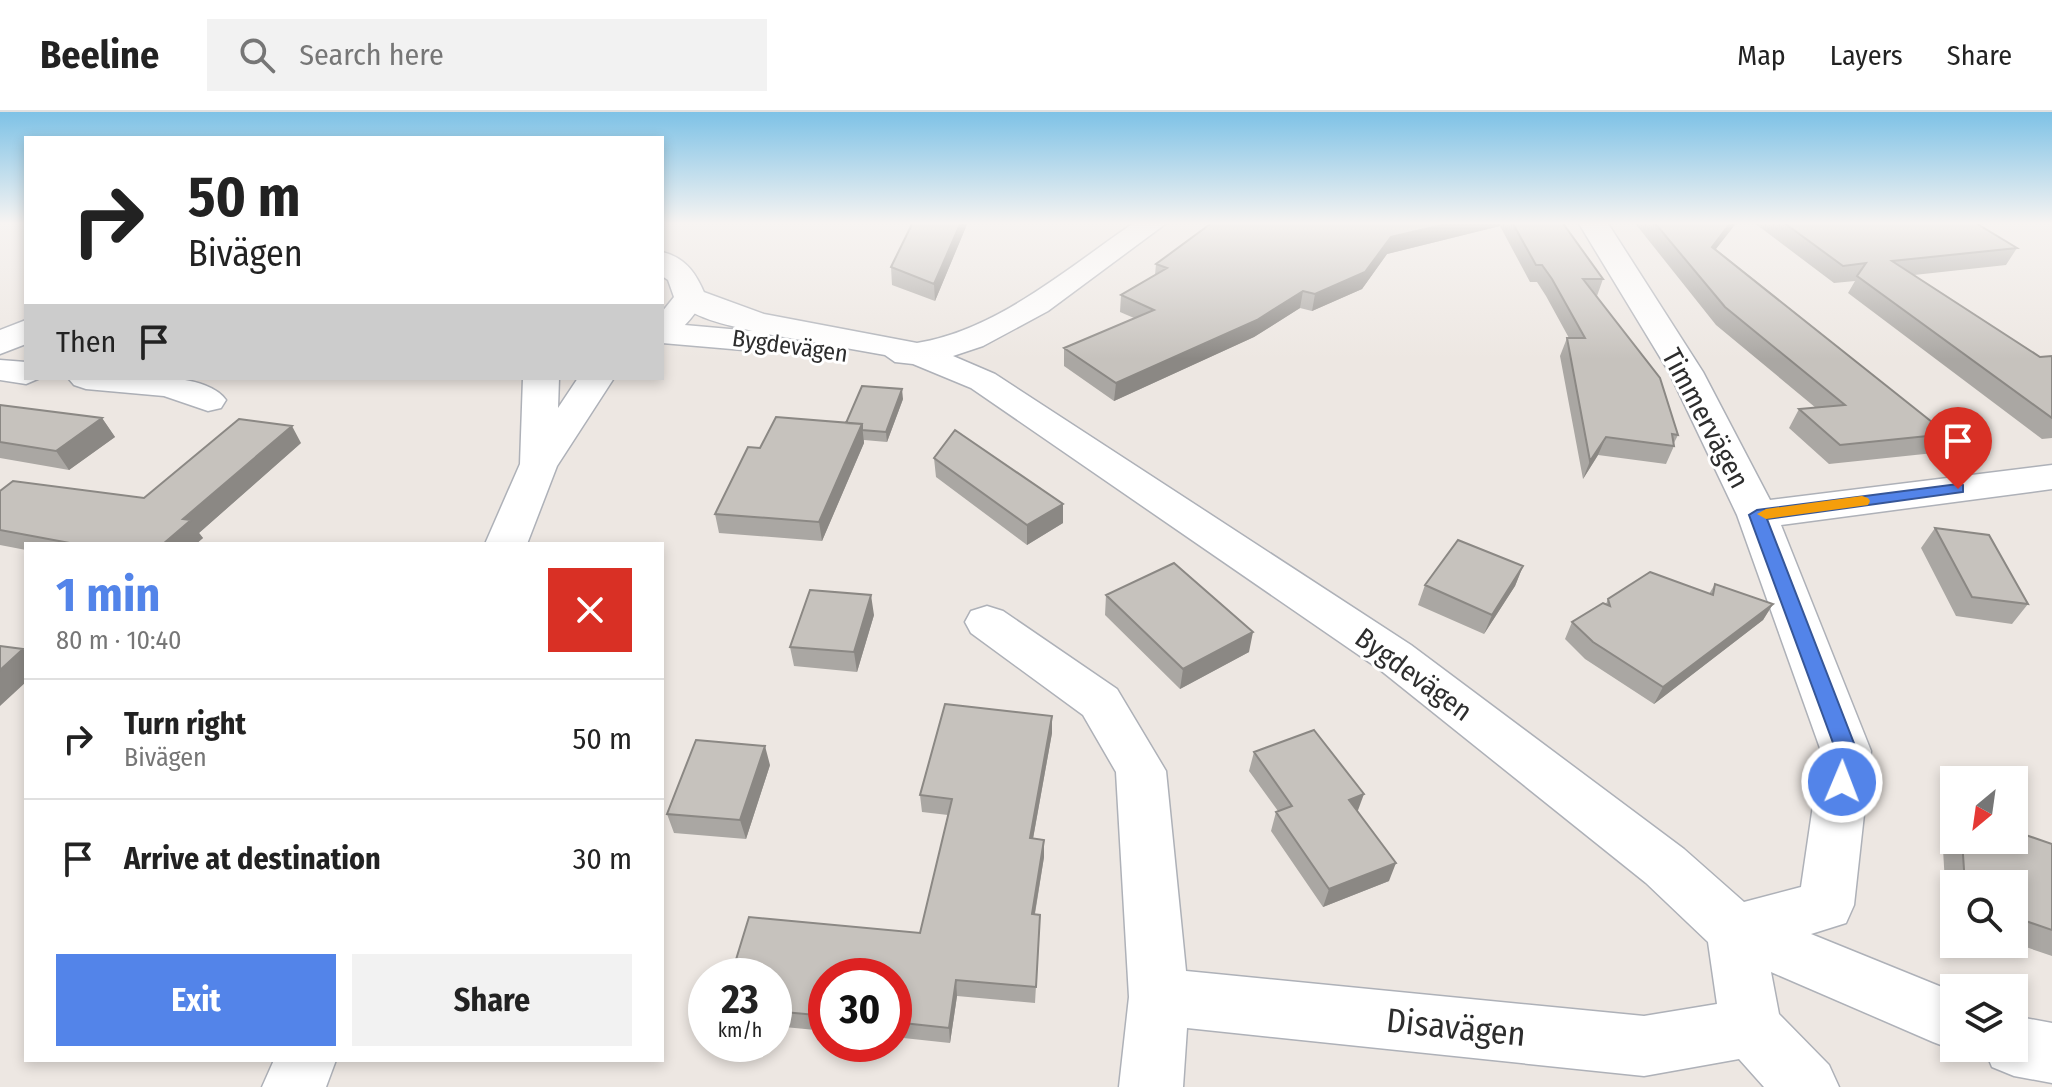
<!DOCTYPE html>
<html lang="en">
<head>
<meta charset="utf-8">
<style>
  :root { --surface:#fff; --page:#f2f2f2; --text:#222; --muted:#767676; --line:#e0e0e0; --accent:#5384e9 }
  body { margin:0; font-family:"Fira Sans Condensed",sans-serif; background:var(--page); color:var(--text); height:100vh; display:flex; flex-direction:column; font-size:30px; white-space:nowrap }
  * { box-sizing:border-box; margin:0 }
  p { font-size:26px; color:var(--muted) }
  .icon { flex:none; width:44px; height:44px; fill:none; stroke:currentColor; stroke-width:2; stroke-linecap:round; stroke-linejoin:round }
  .map { position:relative; flex:1; overflow:hidden }
  .details { position:absolute; left:24px; top:430px; width:640px; height:520px; display:flex; flex-direction:column; background:var(--surface); border-radius:0px; box-shadow:0 4px 12px #0003 }
  .details>* { flex:none }
  .guide { position:absolute; left:24px; top:24px; width:640px; height:244px; border-radius:0px; box-shadow:0 4px 12px #0003; background:#fff; color:var(--text); overflow:hidden }
  .needle { width:52px; rotate:209deg }
  .buttons { position:absolute; left:1940px; top:654px; display:grid; gap:16px }
  .buttons a { display:grid; place-items:center; width:88px; height:88px; border-radius:0px; background:var(--surface); box-shadow:0 4px 12px #0003; font-size:40px }
  .speed { position:absolute; left:688px; top:846px; display:flex; gap:16px; font-size:40px; font-weight:700; text-align:center }
  .speed>* { display:grid; place-content:center; width:104px; height:104px; border-radius:50%; background:var(--surface); box-shadow:0 4px 12px #0003; line-height:1 }
  .speed small { font-size:20px; font-weight:400 }
  .speed .limit { border:12px solid #d22; background:#fff; color:#111 }
  .pin { position:absolute; display:grid; place-items:center; width:68px; height:68px; color:#fff; margin:-82px -34px; border-radius:50% 50% 50% 0; rotate:-45deg; box-shadow:0 0 8px #0007 }
  .pin .icon { rotate:45deg }
  .me { position:absolute; width:88px; margin:-44px; rotate:1deg; stroke-linejoin:round; filter:drop-shadow(0 0 6px #0008) }
  .turn { display:flex; align-items:center; gap:28px; height:168px; padding:0 32px; font-size:36px }
  .turn .icon { width:104px; height:104px; stroke-width:2.5 }
  .turn b { display:block; font-size:56px; line-height:68px }
  .then { display:flex; align-items:center; height:76px; padding:0 32px; background:#0003; gap:16px; font-size:30px }
  .round { display:grid; place-items:center; flex:none; width:84px; height:84px; border-radius:0px; background:var(--page) }
  .head { display:flex; align-items:center; justify-content:space-between; height:136px; padding:0 32px }
  h1 { font-size:48px; font-weight:700; line-height:60px; color:var(--accent) }
  .primary-button { display:flex; gap:16px; margin-top:auto; padding:16px 32px }
  .primary-button a { flex:1; height:92px; border-radius:0px; background:var(--accent); color:#fff; font-size:32px; font-weight:700; line-height:92px; text-align:center }
  .primary-button a+a { background:var(--page); color:var(--text) }
  ul { padding:0; list-style:none }
  li { display:flex; align-items:center; gap:24px; height:120px; padding:0 32px; border-top:2px solid var(--line) }
  li div { flex:1 }
  li b { display:block; font-size:30px }
  li em { font-style:normal }
  header { display:flex; align-items:center; gap:48px; box-sizing:border-box; height:112px; padding:0 40px; background:var(--surface); border-bottom:2px solid var(--line) }
  header strong { font-size:38px }
  nav { display:flex; gap:44px; margin-inline-start:auto; font-size:28px }
  .search { width:560px; height:72px; background:var(--page); display:flex; align-items:center; gap:20px; box-sizing:border-box; padding:0 28px; border-radius:0px; color:var(--muted); font-size:30px }
  .map>svg:first-child { display:block }
  .lines { fill:none; stroke-linecap:round; stroke-linejoin:round }
  .street-casing { stroke:#aeb1b8; stroke-width:3 }
  .secondary-casing { stroke:#aeb1b8; stroke-width:3 }
  .street { fill:#fff; fill-rule:evenodd }
  .secondary { fill:#fff; fill-rule:evenodd }
  .wall { fill:#aaa7a3 }
  .shaded-wall { fill:#8b8884 }
  .building { fill:#c6c2bd; stroke:#8b8884; stroke-width:2 }
  .route { fill:#5384e9; stroke:#365697; stroke-width:2 }
  .slow { fill:#f59e0b }
  .labels { text-anchor:middle; stroke-width:6; stroke-linejoin:round; paint-order:stroke }
  .far-street-label { font-size:24px; fill:#2d2d2d; stroke:#fff }
  .street-label { font-size:28px; fill:#2d2d2d; stroke:#fff }
  .near-street-label { font-size:34px; fill:#2d2d2d; stroke:#fff }
</style>
</head>
<body>
<header>
<strong>Beeline</strong>
<div class="search"><svg class="icon" aria-label="search" viewBox="0 0 24 24"><circle cx="10" cy="10" r="6"/><path d="M15 15l6 6"/></svg>Search here</div>
<nav><a>Map</a><a>Layers</a><a>Share</a></nav>
</header>
<div class="map">
<svg width="2052" height="975" viewBox="0 0 2052 975">
  <rect width="100%" height="100%" fill="#ede7e2"/>
  <g class="lines">
    <g class="street-casing">
      <path id="street" d="M1135 110H1168L1048 199 983 234 953 244 995 262 1411 533 1684 737 1744 790 1801 775 1821 639 1737 403 1669 260 1578 110H1607L1703 260 1770 388 2052 353V377L1781 413 1871 639 1854 793 1846 811 1811 822 1954 880V936H1959L1954 938 1933 930 1771 860 1779 902 1829 953 1839 975H1764L1739 947 1644 964 1187 916 1183 975H1119L1129 885 1116 660 1083 603 971 521 965 510 971 499 987 494 1003 499 1117 577 1166 659 1186 859 1644 904 1717 892 1708 830 1646 771 1379 557 971 276 913 252 895 250 885 243 767 222 772 229 767 236 755 239 662 231V211L752 219C729 213 688 206 674 185L679 178 690 175 764 202 917 231C998 218 1069 155 1135 110Z
        M26 208V232L0 242V218Z
        M0 248 26 250V266H40L26 272 0 268Z
        M68 266C106 266 203 255 226 288L221 296 208 299 164 284 86 277 74 273Z
        M2014 904 2052 911V971L2014 964 1992 955 1984 936H2014Z"/>
    </g>
    <g class="secondary-casing">
      <path id="secondary" d="M662 140C687 146 697 163 706 185 694 203 684 220 662 226V200L674 185 668 168 662 164Z
        M523 266H559L558 296 578 266H614L557 354 527 432H485L520 352Z
        M274 948H336L326 975H262Z"/>
    </g>
    <use href="#street" class="street"/>
    <use href="#secondary" class="secondary"/>
  </g>
  <path class="wall" d="M913 110H968L935 189 892 173 891 155Z
    M1213 110H1562L1603 167 1597 184 1678 323 1674 331V334L1666 352 1598 343 1583 367 1560 244 1567 226H1569L1546 184 1537 170H1530L1500 114 1387 142 1362 177 1312 199 1300 196 1254 225 1114 289 1064 254V236L1134 206 1120 200 1121 183 1155 163 1156 152Z
    M1634 110H1737L1716 137 1947 322 1934 341 1829 352 1789 316 1799 297 1816 296 1716 213Z
    M1753 110H1974L2017 136 2006 153 1914 163 2040 245 2052 244V326L2042 327 1848 181 1855 169 1834 171Z
    M903 287 887 330 864 328V331L822 429 719 421 715 402 760 336 846 311Z
    M0 293 102 306 115 325 69 358 0 346Z
    M301 331 199 421 203 426 196 432H26V438L0 433V379L144 386Z
    M934 346 1063 411 1027 433 936 365Z
    M1935 416 2028 492 2012 512 1956 504 1921 436Z
    M1523 454 1515 474 1484 522 1418 493 1425 473Z
    M1715 472 1773 492 1763 508 1654 592 1585 547 1565 527 1572 510 1606 492 1608 487 1709 482Z
    M1106 483 1249 540 1180 577 1105 503Z
    M874 503 857 560 794 554 790 535Z
    M1052 604V621L1033 727 1044 745 1035 802 1040 803 1035 891 957 884 950 931 894 925V864H826V919L774 914V864L920 821 948 703 922 700 920 683Z
    M1254 640 1358 700 1389 769 1323 795 1271 719 1276 700 1278 699 1249 659Z
    M770 653 746 727 674 721 667 702Z
    M1954 707V728H2014L2052 732V844L2014 831V772H1954V809L1947 806 1942 720Z"/>
  <path class="shaded-wall" d="M961 110H968L935 189 934 172Z
    M1455 110H1501L1500 114 1387 142 1362 177 1312 199 1315 182 1391 125Z
    M1731 110H1737L1704 152 1712 135Z
    M1303 179 1300 196 1254 225 1114 289 1116 271Z
    M902 277 903 287 887 330 886 320Z
    M102 306 115 325 69 358 56 339Z
    M862 312 864 331 822 429 819 410Z
    M292 314 301 331 199 421 203 426 196 432H163L183 407Z
    M1606 325 1598 343 1583 367 1590 349Z
    M1063 392V411L1027 433V413Z
    M1523 454 1515 474 1484 522 1492 503Z
    M871 483 874 503 857 560 854 540Z
    M1773 492 1763 508 1654 592 1663 575Z
    M1253 520 1249 540 1180 577 1183 557Z
    M23 537 26 540V570L0 594V558Z
    M1052 604V621L1030 743V726Z
    M765 634 770 653 746 727 740 708Z
    M1364 682 1357 701 1349 688Z
    M1044 728V745L1032 818V802Z
    M1396 751 1389 769 1323 795 1329 777Z
    M956 868 957 884 950 931 949 916Z"/>
  <path class="building" d="M913 110H961L934 172 891 155Z
    M1213 110H1455L1391 125 1365 160 1315 182 1303 179 1257 208 1116 271 1064 236 1154 198 1121 183 1167 156 1156 152Z
    M1512 110H1562L1603 167H1583L1660 266 1678 323 1672 322 1674 334 1606 325 1590 349 1567 226H1585L1552 167 1542 153H1536Z
    M1654 110H1731L1712 135 1947 322 1840 333 1799 297 1845 293 1725 195Z
    M1783 110H1974L2017 136 1892 149 2040 245 2052 244V306L1857 164 1866 151 1843 154Z
    M862 274 902 277 886 320 862 318V312L846 311Z
    M0 293 102 306 56 339 0 330Z
    M776 305 862 312 819 410 715 402 748 335 760 336Z
    M239 307 292 314 183 407 191 408 163 432H75L0 418V379L13 369 144 386Z
    M955 318 1063 392 1027 413 934 346Z
    M1935 416 1989 423 2028 492 1972 485Z
    M1458 428 1523 454 1492 503 1425 473Z
    M1174 451 1253 520 1183 557 1106 483Z
    M1650 460 1713 483 1715 472 1773 492 1663 575 1593 530 1572 510 1603 491 1610 494 1608 487Z
    M810 478 871 483 854 540 790 535Z
    M0 534 23 537 0 558Z
    M945 592 1052 604 1030 726 1044 728 1032 802 1040 803 1036 875 956 868 949 916 894 910V864H826V904L774 899V864H731L749 805 920 821 952 687 920 683Z
    M1314 618 1364 682 1349 688 1396 751 1329 777 1276 700 1292 694 1254 640Z
    M696 628 765 634 740 708 667 702Z
    M2014 719 2052 732V818L2014 805V772H1965L1962 728H2014Z"/>
  <linearGradient id="sky" x2="0" y2="1"><stop stop-color="#7ec2e6"/><stop offset="0.45" stop-color="#f7f4f2"/><stop offset="1" stop-color="#f7f4f2" stop-opacity="0"/></linearGradient>
  <rect width="2052" height="247" fill="url(#sky)"/>
  <path class="route" d="M1958 372 1963 373V380L1767 407 1857 639 1850 676 1842 679 1835 676 1832 670 1836 639 1749 403 1757 398Z"/>
  <path class="slow" d="M1862 384 1868 386 1870 389 1868 393 1766 407 1757 402 1766 397Z"/>
  <g class="labels">
    <g class="far-street-label">
      <text transform="translate(790 234) rotate(8)" y="8">Bygdevägen</text>
    </g>
    <g class="street-label">
      <text transform="translate(1706 306) rotate(62)" y="10">Timmervägen</text>
      <text transform="translate(1414 562) rotate(36)" y="10">Bygdevägen</text>
    </g>
    <g class="near-street-label">
      <text transform="translate(1456 915) rotate(6)" y="12">Disavägen</text>
    </g>
  </g>
</svg>
<div class="buttons">
<a><svg class="needle" viewBox="-14 -14 28 28"><path d="M0-13l5 13h-10z" fill="#e53935"/><path d="M0 13l5-13h-10z" fill="#767676"/></svg></a>
<a><svg class="icon" aria-label="search" viewBox="0 0 24 24"><circle cx="10" cy="10" r="6"/><path d="M15 15l6 6"/></svg></a>
<a><svg class="icon" aria-label="layers" viewBox="0 0 24 24"><path d="M12 4l9 5-9 5-9-5zM3 14l9 5 9-5"/></svg></a>
</div>
<div class="speed"><div>23<small>km/h</small></div><div class="limit">30</div></div>
<div class="pin" style="left:1958px;top:377px;background:#d93025"><svg class="icon" aria-label="arrive" viewBox="0 0 24 24"><path d="M6 21V4h12l-3 4 3 4H6"/></svg></div>
<svg class="me" style="left:1842px;top:670px" viewBox="-20 -20 40 40"><circle r="17" fill="#5384e9" stroke="#fff" stroke-width="3"/><path d="M0-11L8 9 0 5-8 9z" fill="#fff"/></svg>
<div class="guide">
<div class="turn"><svg class="icon" aria-label="right" viewBox="0 0 24 24"><path d="M7 20v-9h11M14 6l5 5-5 5"/></svg><div><b>50 m</b>Bivägen</div></div>
<div class="then">Then<svg class="icon" aria-label="arrive" viewBox="0 0 24 24"><path d="M6 21V4h12l-3 4 3 4H6"/></svg></div>
</div>
<section class="details">
<div class="head"><div><h1>1 min</h1><p>80 m · 10:40</p></div><a class="round" style="background:#d93025;color:#fff"><svg class="icon" aria-label="close" viewBox="0 0 24 24"><path d="M6 6l12 12M18 6L6 18"/></svg></a></div>
<ul>
<li><svg class="icon" aria-label="right" viewBox="0 0 24 24"><path d="M7 20v-9h11M14 6l5 5-5 5"/></svg><div><b>Turn right</b><p>Bivägen</p></div><em>50 m</em></li>
<li><svg class="icon" aria-label="arrive" viewBox="0 0 24 24"><path d="M6 21V4h12l-3 4 3 4H6"/></svg><div><b>Arrive at destination</b></div><em>30 m</em></li>
</ul>
<div class="primary-button"><a>Exit</a><a>Share</a></div>
</section>
</div>
</body>
</html>
